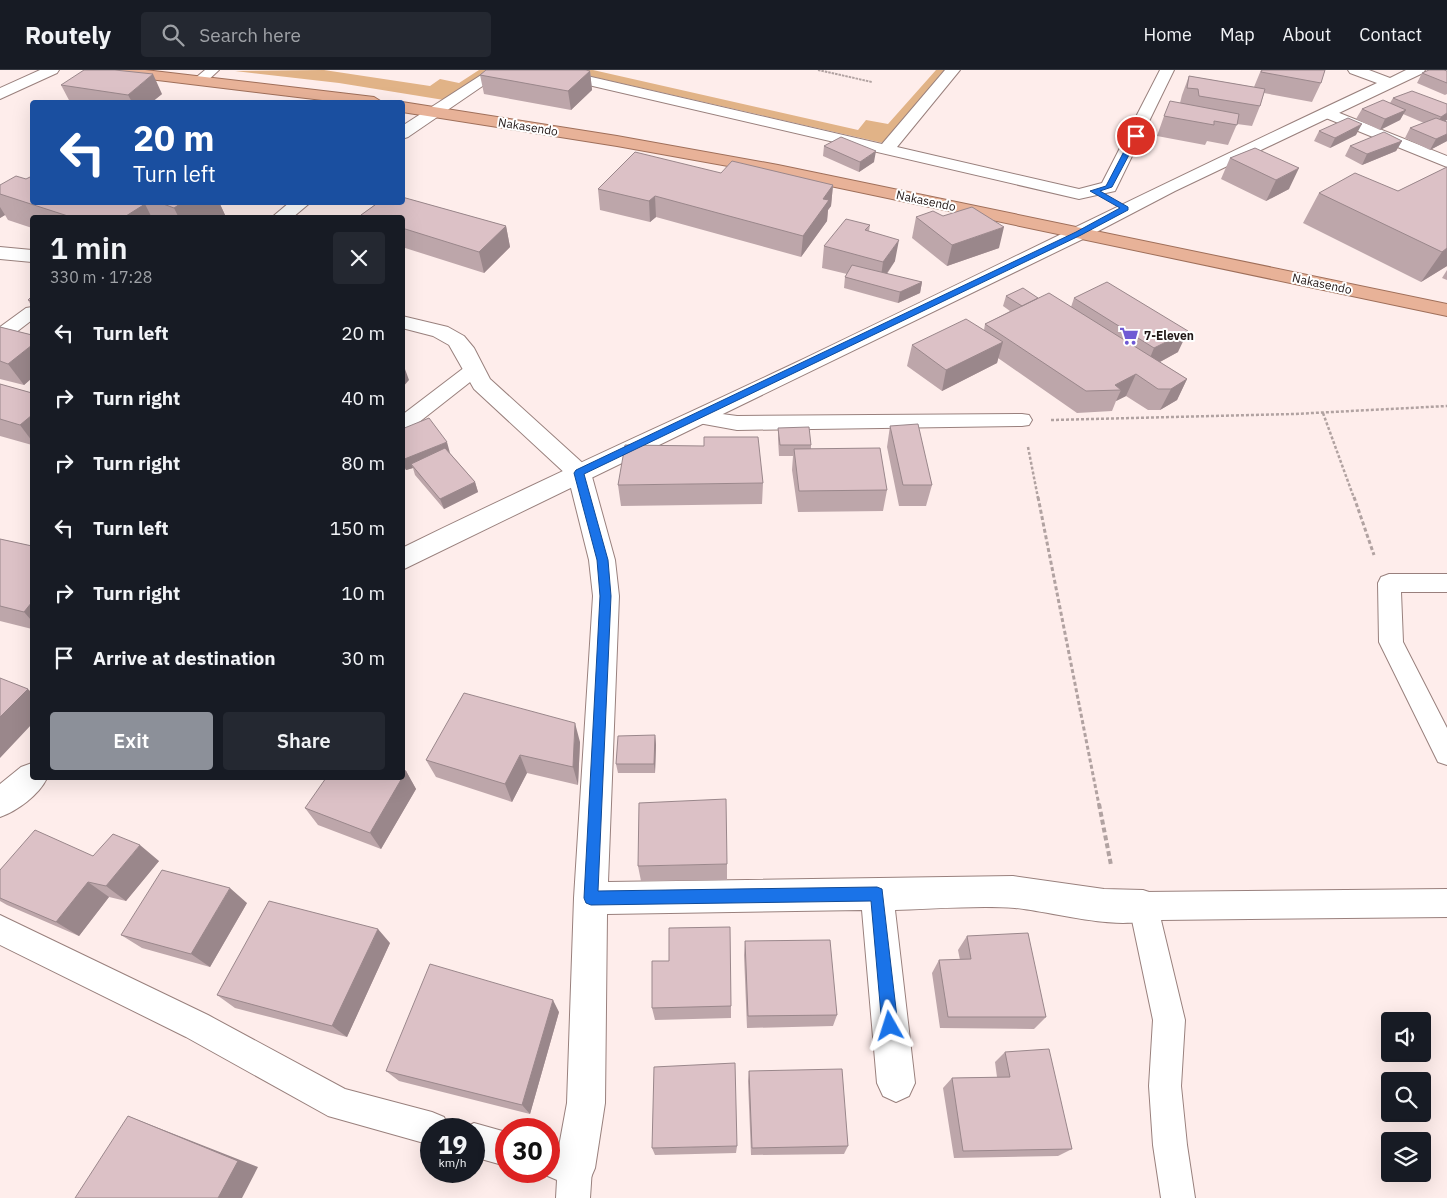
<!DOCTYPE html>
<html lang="en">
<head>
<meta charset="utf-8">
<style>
  :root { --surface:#171b24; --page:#242831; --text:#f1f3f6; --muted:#9ea1a6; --line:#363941; --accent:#8c9099 }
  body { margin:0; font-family:"IBM Plex Sans",sans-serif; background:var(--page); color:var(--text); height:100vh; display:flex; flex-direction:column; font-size:19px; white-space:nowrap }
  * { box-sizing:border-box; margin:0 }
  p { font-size:16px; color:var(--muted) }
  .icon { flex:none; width:28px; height:28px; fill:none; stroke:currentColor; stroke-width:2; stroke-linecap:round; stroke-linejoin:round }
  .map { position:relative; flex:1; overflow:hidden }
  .panel { position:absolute; left:30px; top:145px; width:375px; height:565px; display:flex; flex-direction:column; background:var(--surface); border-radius:5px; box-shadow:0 5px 20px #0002 }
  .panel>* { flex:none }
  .guide { position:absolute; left:30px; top:30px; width:375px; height:105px; border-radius:5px; box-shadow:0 5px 20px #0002; background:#1a4fa0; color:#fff; overflow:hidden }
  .tools { position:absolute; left:1381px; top:942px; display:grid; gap:10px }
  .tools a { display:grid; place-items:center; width:50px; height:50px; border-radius:5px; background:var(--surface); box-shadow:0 5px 20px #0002; font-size:25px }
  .speed { position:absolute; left:420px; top:1048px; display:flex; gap:10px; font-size:25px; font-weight:700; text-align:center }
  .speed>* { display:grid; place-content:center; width:65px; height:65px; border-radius:50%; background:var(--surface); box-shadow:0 5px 20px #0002; line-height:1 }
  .speed small { font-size:12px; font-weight:400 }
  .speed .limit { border:8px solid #d22; background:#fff; color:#111 }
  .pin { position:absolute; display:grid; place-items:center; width:42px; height:42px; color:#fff; margin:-21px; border:2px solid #fff; border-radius:50%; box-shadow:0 1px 5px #0007 }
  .me { position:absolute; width:55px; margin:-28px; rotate:354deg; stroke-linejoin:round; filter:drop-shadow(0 0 4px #0008) }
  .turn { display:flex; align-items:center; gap:18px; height:105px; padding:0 20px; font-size:22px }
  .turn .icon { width:65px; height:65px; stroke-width:2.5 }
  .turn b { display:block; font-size:35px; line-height:42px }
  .round { display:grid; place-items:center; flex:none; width:52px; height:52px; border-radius:5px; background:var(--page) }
  .summary { display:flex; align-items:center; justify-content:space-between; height:85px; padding:0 20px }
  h1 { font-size:30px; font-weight:600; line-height:38px }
  .action { display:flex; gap:10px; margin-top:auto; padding:10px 20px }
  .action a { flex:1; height:58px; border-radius:5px; background:var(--accent); color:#fff; font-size:20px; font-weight:600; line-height:58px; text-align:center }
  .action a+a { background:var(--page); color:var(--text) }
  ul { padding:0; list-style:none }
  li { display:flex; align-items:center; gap:15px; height:65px; padding:0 20px }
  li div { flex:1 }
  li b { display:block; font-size:19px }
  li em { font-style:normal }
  header { display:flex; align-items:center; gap:30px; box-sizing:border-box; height:70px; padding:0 25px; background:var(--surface); border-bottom:1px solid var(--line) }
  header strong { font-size:24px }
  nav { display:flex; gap:28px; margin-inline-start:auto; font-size:18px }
  .search { width:350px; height:45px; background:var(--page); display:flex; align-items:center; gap:12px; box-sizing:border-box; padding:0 18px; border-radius:5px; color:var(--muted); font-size:19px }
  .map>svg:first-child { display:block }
  .forest { fill:#e1b387 }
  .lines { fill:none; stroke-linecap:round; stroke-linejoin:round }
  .service-casing { stroke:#99807d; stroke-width:2 }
  .minor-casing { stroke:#99807d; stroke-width:2 }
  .tertiary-casing { stroke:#99807d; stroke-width:2 }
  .trunk-casing { stroke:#9f6f5a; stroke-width:2 }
  .path-far3 { stroke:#b1a2a1; stroke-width:2; stroke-dasharray:2.5 1; stroke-linecap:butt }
  .path-far2 { stroke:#b1a2a1; stroke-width:2.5; stroke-dasharray:3 2; stroke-linecap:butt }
  .path-far1 { stroke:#b1a2a1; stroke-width:3; stroke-dasharray:4 2.5; stroke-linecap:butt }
  .path { stroke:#b1a2a1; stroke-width:4; stroke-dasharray:5 3; stroke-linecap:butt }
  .service { fill:#fff; fill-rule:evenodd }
  .minor { fill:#fff; fill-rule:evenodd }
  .tertiary { fill:#fff; fill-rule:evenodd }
  .trunk { fill:#e8b298; fill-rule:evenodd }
  .wall { fill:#bda6aa }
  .shaded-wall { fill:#9a878b }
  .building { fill:#dcc1c6; stroke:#9a878b }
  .route { fill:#1a73e8; stroke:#114b97 }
  .labels { text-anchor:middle; stroke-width:4; stroke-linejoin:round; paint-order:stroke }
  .far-street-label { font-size:12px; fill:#211716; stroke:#fff }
  .far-poi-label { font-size:12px; font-weight:bold; fill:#211716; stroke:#fff; text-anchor:start }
</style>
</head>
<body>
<header>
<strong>Routely</strong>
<div class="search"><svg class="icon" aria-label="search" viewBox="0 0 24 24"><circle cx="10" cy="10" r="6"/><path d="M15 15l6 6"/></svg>Search here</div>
<nav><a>Home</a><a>Map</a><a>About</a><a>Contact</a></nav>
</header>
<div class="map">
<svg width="1447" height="1128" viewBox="0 0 1447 1128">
  <rect width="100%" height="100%" fill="#feedeb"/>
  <path class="forest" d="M324 0 430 16 440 9 459 13 479 0H491L444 30 339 13 235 1Z
    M563 0H593L858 60 866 50 888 54 936 0H946L883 73Z"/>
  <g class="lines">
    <g class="service-casing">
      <path id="service" d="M205 0H219L205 13H195L193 10Z
        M32 237V250L6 270 0 271V257L26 238Z
        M472 295 479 297 481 301 479 305 409 360 402 361V345L465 297Z
        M700 341 737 346 1022 344 1029 345 1032 350 1029 355 1022 356 737 360 693 352 690 347 693 342Z
        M1389 504H1447V522H1401L1403 572 1447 658V695L1438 692 1379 572 1378 513 1381 507Z
        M1447 819V847L1161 850 1185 950 1181 1016 1187 1075 1195 1128H1161L1153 1075 1149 1016 1153 950 1129 836 1133 826 1143 822Z
        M0 845 208 945 345 1019 432 1042 444 1047 449 1059H431V1075L328 1046 186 967 0 875Z
        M474 1053 506 1062V1096L474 1087V1059H462Z
        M549 1074 587 1086 592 1098 590 1128H556L557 1110 536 1101H549Z"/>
    </g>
    <g class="minor-casing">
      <path id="minor" d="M40 0H59L57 3 0 29V18Z
        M489 0H506L408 67 402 69V56Z
        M534 0H561L882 74 945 0H960L897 77 1079 119 1102 113 1160 0H1174L1115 121 1079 129 541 4Z
        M1327 38 1447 86V97L1321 46 1319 43 1321 40Z
        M290 132H311L292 148H271Z
        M0 177 32 180V192L0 189Z
        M402 246 448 257 464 266 474 278 490 309 587 397 591 403 615 490 619 526 608 812 1013 806 1104 819 1143 820 1155 824 1160 836 1155 848C1119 862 1054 842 1015 838 977 835 934 839 895 840L915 1013 909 1026 896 1032 883 1026 877 1013 862 840 607 844 605 1033 595 1098 589 1112 575 1118 561 1112 555 1098 567 1033 574 828 593 526 589 490 568 406 474 319 449 275 433 266 402 258Z"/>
    </g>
    <g class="tertiary-casing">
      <path id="tertiary" d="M1348 0H1369L1390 8 1406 0H1425L1423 3 1175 121 1085 168 402 500V478C532 414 664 355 795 293 989 200 1182 104 1377 13L1350 3Z
        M32 693V708H47C39 725 17 741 0 747V714L21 697Z"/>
    </g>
    <g class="trunk-casing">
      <path id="trunk" d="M101 0H145L374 27 382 32H339L108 4Z
        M401 32H402L617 66 778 95 1447 234V246L778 105 617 76 402 42Z"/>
    </g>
    <path class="path-far3" d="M818 0 872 12"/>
    <path class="path-far2" d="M1323 343 1354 428
      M1051 350 1294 344 1447 336
      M1028 377 1038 428"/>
    <path class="path-far1" d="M1038 427 1099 735
      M1354 427 1374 485"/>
    <path class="path" d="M1099 734 1111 795"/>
    <use href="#service" class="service"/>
    <use href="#minor" class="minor"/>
    <use href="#tertiary" class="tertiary"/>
    <use href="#trunk" class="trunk"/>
  </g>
  <path class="wall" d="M1261 0H1325L1321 13 1312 32 1264 23 1260 36 1252 56 1237 54 1228 75 1207 71 1205 75 1157 66 1164 46 1180 33 1182 25 1189 6 1254 17Z
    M590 1 592 20 571 40 484 24 480 5Z
    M1447 1V24L1445 25 1417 13 1422 3Z
    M61 15 162 24 152 32H70Z
    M1393 28 1447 34 1445 51 1447 52V71L1430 80 1405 68 1410 58 1424 53 1403 44 1400 50 1380 60 1356 49 1362 39 1390 33Z
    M1319 61 1356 65 1330 78 1314 71Z
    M1402 71 1396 81 1362 95 1345 86 1350 76Z
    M824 76 874 92 859 102 823 86Z
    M1255 78 1289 119 1266 131 1221 109 1230 88Z
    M1447 97V196L1421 212 1303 153 1319 123 1398 121Z
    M721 103 833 115 831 136 828 140 827 151 801 187 656 147 650 152 600 140 598 119Z
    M0 115 32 132H219L225 145 222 148H32V158L8 150 5 145 0 148Z
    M402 127 506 156 510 177 484 203 402 177V148H362L361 145 379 132H402Z
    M916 147 999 178 947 196 912 168Z
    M870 155 869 161 895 191 887 204 922 212 920 223 898 233 844 218 845 207 847 204 822 198 824 176Z
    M1447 200V210L1442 208Z
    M32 226V237L28 230Z
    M1006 226 1038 228 1071 237 1074 228 1178 282 1160 292 1187 309 1177 330 1160 340H1148L1126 326 1116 331 1112 341 1077 343 998 288 997 293 942 321 907 296 912 275 984 260 985 254 1010 241 1003 236Z
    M0 257 32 265V308L24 315 0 309Z
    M0 314 32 323V375L0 366Z
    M890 356 932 415 926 436H899L887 377Z
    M778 358 811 375V379L887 420 883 441 798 442 792 400 793 386H779L778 369Z
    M402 359 450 383 475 412 478 422 444 439 415 405 413 398 406 400 402 395Z
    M763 413 762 434 621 436 618 415Z
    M0 469 32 476V559L0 551Z
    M655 665 656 675 655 703H618L616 694Z
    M580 672 578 715 527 703 512 732 436 707 426 690Z
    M406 701 416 719 381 779 318 755 305 738Z
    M93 786 159 791 126 831 109 827 79 866 7 835 0 831V800Z
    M727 794V810L641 811 638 796Z
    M247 833 210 897 142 878 121 865Z
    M967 866 1046 947 1034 959 940 958 932 903 939 890H960L958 880Z
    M745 871 837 945 833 956 747 958 744 885Z
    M390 873 347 967 235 938 217 925Z
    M669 891 731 936V948L655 950 652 938Z
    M559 942 530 1044 399 1011 386 1001Z
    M1005 982 1072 1079 1058 1086 954 1088 943 1018 952 1008 997 1007 995 992Z
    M749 1001 848 1076 844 1084 751 1085 748 1011Z
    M737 1076 736 1083 655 1085 652 1078Z"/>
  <path class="shaded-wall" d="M590 1 592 20 571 40 568 21Z
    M153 4 162 24 152 32H132L128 25Z
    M1406 40 1400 50 1380 60 1385 49Z
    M1447 43V50L1435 57 1441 47Z
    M1362 54 1356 65 1330 78 1335 68Z
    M1447 64V71L1430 80 1436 69Z
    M1402 71 1396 81 1362 95 1367 84Z
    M876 81 874 92 859 102 860 92Z
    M1299 98 1289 119 1266 131 1276 110Z
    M833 115 831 136 828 140 827 151 801 187 803 166 823 129Z
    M655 126 656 147 650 152 649 131Z
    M183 132H219L225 145 222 148H179L174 138Z
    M145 134 152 148H126V146Z
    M0 137 5 145 0 148Z
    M506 156 510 177 484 203 479 182Z
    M1004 157 999 178 947 196 952 175Z
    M899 170 895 191 880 213 883 192Z
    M1447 178V196L1421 212 1442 182Z
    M922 212 920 223 898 233 900 222Z
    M1188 261 1178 282 1145 300 1154 278Z
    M1003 272 997 293 942 321 946 300Z
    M32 275V308L24 315 8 294Z
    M402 291 409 310 402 318Z
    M1136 304 1126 326 1116 331 1121 320 1115 315Z
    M1187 309 1177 330 1160 340 1171 319Z
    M32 345V371L20 355Z
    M447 372 450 383 414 397 411 394 413 398 406 400 402 390Z
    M475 412 478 422 444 439 440 429Z
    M32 532V551L24 542Z
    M28 619 32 623V654L0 688V647Z
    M575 653 580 672 578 715 573 697Z
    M655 665 656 675 655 703 654 694Z
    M520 685 527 703 512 732 505 714Z
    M406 701 416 719 381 779 370 763Z
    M140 775 159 791 126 831 106 816Z
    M88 812 109 827 79 866 56 852Z
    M230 818 247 833 210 897 191 884Z
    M378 859 390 873 347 967 332 956Z
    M553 930 559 942 530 1044 522 1035Z
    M128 1046 151 1055 258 1097 242 1128H218Z"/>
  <path class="building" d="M84 0H115L153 4 128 25 61 15Z
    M486 0H586L590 1 568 21 480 5Z
    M1262 0H1325L1321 13 1261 2Z
    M1429 0H1444L1447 1V13L1422 3Z
    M1189 6 1265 19 1260 36 1199 26 1198 19 1187 18Z
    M1412 21 1447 34V43L1441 47 1393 28Z
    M1383 30 1406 40 1385 49 1362 39Z
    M1170 31 1239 44 1237 55 1214 51V55L1164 46Z
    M1348 48 1362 54 1335 68 1319 61Z
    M1436 48 1447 52V64L1436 69 1410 58Z
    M1384 62 1402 71 1367 84 1350 76Z
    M841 67 876 81 860 92 824 76Z
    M1255 78 1299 98 1276 110 1230 88Z
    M635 82 721 103 732 91 833 115 823 129 829 130 803 166 655 126 649 131 598 119Z
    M1447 97V178L1442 182 1319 123 1355 103 1398 121Z
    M16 106 26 109 32 106V132H139L145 134 126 146 130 148H74L0 124V115Z
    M402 127 506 156 479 182 402 158V148H368L361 145 379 132H402Z
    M158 132H183L174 138Z
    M972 137 1004 157 952 175 916 147 933 141 943 146Z
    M846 149 870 155 865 160 899 170 883 192 824 176Z
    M852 195 922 212 900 222 845 207Z
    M1107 212 1188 261 1154 278 1074 228Z
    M1023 218 1038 228 1022 236 1006 226Z
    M1049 223 1187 309 1171 319H1158L1136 304 1115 315 1121 320 1086 321 985 254Z
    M32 226V231L28 230Z
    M966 249 1003 272 946 300 912 275Z
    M0 257 32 265V275L8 294 0 291Z
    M0 314 32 323V345L20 355 0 349Z
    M429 348 447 372 402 390V359Z
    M918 354 932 415H903L890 356Z
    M809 357 811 375H780L778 358Z
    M704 367H758L763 413 618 415 625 375 704 376Z
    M445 378 475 412 440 429 411 394Z
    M880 378 887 420 799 421 794 379Z
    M0 469 32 476V532L24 542 0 536Z
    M0 608 28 619 0 647Z
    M464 623 575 653 573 697 520 685 505 714 426 690Z
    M655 665 654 694H616L618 666Z
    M402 700 406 701 402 707Z
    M326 708H402L370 763 305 738Z
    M726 729 727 794 638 796 639 733Z
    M35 760 93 786 113 764 140 775 106 816 88 812 56 852 0 828V800Z
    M162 800 230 818 191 884 121 865Z
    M269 831 378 859 332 956 217 925Z
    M730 857 731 936 652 938V891H669V858Z
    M1028 863 1046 947H948L939 890 971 889 967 866Z
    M830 870 837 945 748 946 745 871Z
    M430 894 553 930 522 1035 386 1001Z
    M1049 979 1072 1079 963 1081 952 1008 1010 1007 1005 982Z
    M735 993 737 1076 652 1078 654 997Z
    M842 999 848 1076 752 1078 749 1001Z
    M128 1046 238 1091 218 1128H75Z"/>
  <path class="route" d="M1136 64 1139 66 1112 117 1100 121 1128 137V140L1081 165 584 404 608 490 611 526 598 821 877 817 882 819 898 956 895 962 890 964 885 962 882 956 871 831 591 835 586 833 584 828 600 526 597 490 574 403 576 400 1076 162 1120 138 1090 121 1106 116 1132 66Z"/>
  <defs>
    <g id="supermarket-bare" transform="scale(1.5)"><path d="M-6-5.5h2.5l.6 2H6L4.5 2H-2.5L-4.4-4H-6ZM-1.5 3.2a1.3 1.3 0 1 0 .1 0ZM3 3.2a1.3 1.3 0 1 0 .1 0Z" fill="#6f5ad4" stroke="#fff" stroke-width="2.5" paint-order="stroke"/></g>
  </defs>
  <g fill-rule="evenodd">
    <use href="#supermarket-bare" x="1129" y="266"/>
  </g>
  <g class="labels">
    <g class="far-street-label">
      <text transform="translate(528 57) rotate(9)" y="4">Nakasendo</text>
      <text transform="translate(926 131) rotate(12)" y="4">Nakasendo</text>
      <text transform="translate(1322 214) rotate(12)" y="4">Nakasendo</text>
    </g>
    <g class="far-poi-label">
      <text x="1144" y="270">7-Eleven</text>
    </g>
  </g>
</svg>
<div class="tools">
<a><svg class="icon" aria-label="sound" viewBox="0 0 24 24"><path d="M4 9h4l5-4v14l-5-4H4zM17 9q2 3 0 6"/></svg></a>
<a><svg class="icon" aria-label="search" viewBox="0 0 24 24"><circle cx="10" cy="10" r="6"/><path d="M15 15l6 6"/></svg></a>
<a><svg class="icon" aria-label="layers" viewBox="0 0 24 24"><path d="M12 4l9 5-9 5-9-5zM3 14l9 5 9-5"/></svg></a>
</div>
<div class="speed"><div>19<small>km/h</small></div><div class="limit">30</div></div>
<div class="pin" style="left:1136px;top:66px;background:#d93025"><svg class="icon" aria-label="arrive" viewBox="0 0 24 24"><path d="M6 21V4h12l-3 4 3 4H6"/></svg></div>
<svg class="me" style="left:890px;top:956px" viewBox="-20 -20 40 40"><path d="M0-17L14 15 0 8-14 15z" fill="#1a73e8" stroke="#fff" stroke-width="4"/></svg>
<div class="guide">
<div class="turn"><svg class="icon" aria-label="left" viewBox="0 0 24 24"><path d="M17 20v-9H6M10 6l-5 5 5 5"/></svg><div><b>20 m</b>Turn left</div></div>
</div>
<section class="panel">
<div class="summary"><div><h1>1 min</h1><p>330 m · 17:28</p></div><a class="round"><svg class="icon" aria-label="close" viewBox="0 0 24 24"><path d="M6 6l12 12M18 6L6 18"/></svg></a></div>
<ul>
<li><svg class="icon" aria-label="left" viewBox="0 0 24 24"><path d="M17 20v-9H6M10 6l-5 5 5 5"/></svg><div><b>Turn left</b></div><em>20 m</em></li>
<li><svg class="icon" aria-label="right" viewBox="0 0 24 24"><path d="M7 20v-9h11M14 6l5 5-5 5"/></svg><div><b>Turn right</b></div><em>40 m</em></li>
<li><svg class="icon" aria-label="right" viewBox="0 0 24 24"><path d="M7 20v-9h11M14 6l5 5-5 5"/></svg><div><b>Turn right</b></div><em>80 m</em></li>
<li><svg class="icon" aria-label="left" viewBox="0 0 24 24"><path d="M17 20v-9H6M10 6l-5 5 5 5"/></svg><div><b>Turn left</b></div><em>150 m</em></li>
<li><svg class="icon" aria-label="right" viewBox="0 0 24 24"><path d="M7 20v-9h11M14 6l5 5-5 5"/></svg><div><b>Turn right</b></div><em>10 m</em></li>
<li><svg class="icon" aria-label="arrive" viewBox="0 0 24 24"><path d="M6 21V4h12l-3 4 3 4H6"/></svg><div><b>Arrive at destination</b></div><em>30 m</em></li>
</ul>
<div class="action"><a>Exit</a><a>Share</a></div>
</section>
</div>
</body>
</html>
